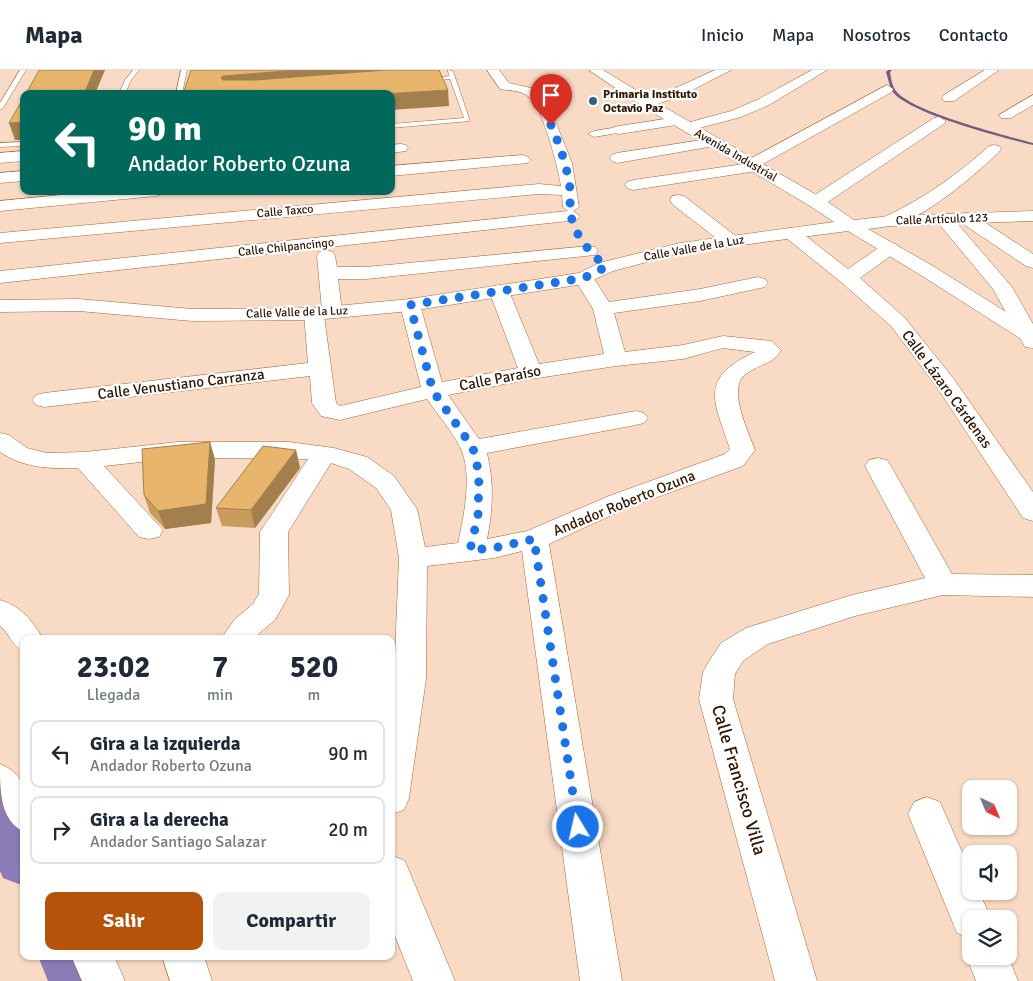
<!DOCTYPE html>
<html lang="es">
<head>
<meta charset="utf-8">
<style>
  :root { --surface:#fff; --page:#f2f2f3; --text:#1f2937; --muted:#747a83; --line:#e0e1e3; --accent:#b45309 }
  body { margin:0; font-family:Signika,sans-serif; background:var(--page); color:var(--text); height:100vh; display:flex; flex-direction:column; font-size:19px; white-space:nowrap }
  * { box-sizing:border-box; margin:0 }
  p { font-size:16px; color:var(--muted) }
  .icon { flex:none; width:28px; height:28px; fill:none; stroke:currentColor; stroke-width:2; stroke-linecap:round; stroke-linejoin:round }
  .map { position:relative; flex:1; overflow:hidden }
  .sheet { position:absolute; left:20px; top:565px; width:375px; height:325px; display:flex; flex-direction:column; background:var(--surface); border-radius:10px; box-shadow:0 1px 4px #0004 }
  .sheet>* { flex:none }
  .banner { position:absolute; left:20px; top:20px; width:375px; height:105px; border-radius:10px; box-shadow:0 1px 4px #0004; background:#00695c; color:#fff; overflow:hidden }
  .needle { width:32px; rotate:136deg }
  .tools { position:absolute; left:962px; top:710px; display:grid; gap:10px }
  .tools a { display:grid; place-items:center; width:55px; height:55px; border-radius:10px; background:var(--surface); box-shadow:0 1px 4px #0004; font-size:25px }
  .pin { position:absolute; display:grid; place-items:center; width:42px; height:42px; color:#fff; margin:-51px -21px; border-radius:50% 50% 50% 0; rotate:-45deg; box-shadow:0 0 5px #0007 }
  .pin .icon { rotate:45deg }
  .me { position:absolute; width:55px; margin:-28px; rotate:351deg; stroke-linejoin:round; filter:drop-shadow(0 0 4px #0008) }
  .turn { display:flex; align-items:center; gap:18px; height:105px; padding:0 25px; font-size:22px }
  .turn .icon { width:65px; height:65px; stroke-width:2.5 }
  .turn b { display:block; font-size:35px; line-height:42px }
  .eta { display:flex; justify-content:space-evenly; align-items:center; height:85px; text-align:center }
  .eta b { font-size:30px; font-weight:700; line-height:35px }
  .primary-button { display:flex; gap:10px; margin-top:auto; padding:10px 25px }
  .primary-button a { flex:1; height:58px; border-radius:10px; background:var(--accent); color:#fff; font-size:20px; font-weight:700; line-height:58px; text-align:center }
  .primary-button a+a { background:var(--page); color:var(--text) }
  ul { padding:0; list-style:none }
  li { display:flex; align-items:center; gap:15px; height:68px; margin:0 10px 8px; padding:0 15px; border:2px solid var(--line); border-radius:10px }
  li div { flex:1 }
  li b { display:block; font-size:19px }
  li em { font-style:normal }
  header { display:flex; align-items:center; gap:30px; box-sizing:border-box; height:70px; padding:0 25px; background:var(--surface); border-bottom:1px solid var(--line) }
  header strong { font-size:24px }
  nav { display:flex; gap:28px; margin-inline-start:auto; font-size:18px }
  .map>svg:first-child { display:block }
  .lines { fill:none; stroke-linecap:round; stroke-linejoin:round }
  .stream { fill:#705d81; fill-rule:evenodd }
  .river { fill:#8b7cb8; fill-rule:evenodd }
  .service-casing { stroke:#a96633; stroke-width:1 }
  .pedestrian-casing { stroke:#a96633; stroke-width:1 }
  .minor-casing { stroke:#a96633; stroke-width:1 }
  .tertiary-casing { stroke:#a96633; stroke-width:1 }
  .trunk-casing { stroke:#a96633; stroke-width:1 }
  .service { fill:#fff; fill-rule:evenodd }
  .pedestrian { fill:#fff; fill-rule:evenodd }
  .minor { fill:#fff; fill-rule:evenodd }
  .tertiary { fill:#fff; fill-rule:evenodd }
  .trunk { fill:#fff; fill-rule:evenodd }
  .wall { fill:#c89c5d }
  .shaded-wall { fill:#a27f4c }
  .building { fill:#e8b56c; stroke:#a27f4c }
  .route { stroke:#1a73e8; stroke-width:9; stroke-dasharray:0 16.2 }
  .poi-dot { fill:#2e627e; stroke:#fff; stroke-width:2 }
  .labels { text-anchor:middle; stroke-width:4.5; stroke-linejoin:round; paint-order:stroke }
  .far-poi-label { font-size:12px; font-weight:bold; fill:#311602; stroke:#fff; text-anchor:start }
  .far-street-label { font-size:12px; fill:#311602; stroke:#fff }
  .street-label { font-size:15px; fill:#311602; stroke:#fff }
  .near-street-label { font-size:18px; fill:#311602; stroke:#fff }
</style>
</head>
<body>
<header>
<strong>Mapa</strong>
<nav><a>Inicio</a><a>Mapa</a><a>Nosotros</a><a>Contacto</a></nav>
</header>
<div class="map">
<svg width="1033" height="911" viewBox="0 0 1033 911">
  <rect width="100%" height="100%" fill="#f8dac5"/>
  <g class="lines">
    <path class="stream" d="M888 0H892L890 2C891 8 892 16 896 21 912 42 1004 65 1033 73V75C1004 68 907 43 892 21 889 15 888 8 886 2Z"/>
    <path class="river" d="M0 714 20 721 24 729V816L3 808 0 801Z
      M38 886H103L113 911H48Z"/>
    <g class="service-casing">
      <path id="service" d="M20 0H26L3 38 0 40V33Z
        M133 0H139L131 10 125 24H119L125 10Z
        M181 0H187L182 24H176Z
        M448 0 453 1 470 51 391 58V54L464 48 450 9 424 12 421 10 449 6Z
        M24 72V76L0 77V73Z"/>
    </g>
    <g class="pedestrian-casing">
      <path id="pedestrian" d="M619 57 623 58 624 60 623 62 594 67 588 64 594 61Z"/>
    </g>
    <g class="minor-casing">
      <path id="minor" d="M487 0H499L509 13 535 19 548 33 572 93 579 137 573 141 580 146 577 150 0 213V201L568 141 563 137 562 125 539 124 0 173V163L539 114 561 116C558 98 543 38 530 28 522 20 511 21 500 19Z
        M715 0H731L679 27 647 37 640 33 642 30 669 21Z
        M812 0H827L769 35 741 47 688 61 683 60 681 57 683 54 731 41 759 29Z
        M985 0H999L954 31H944L942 28 944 25Z
        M887 15 893 19 892 22 763 94 766 97 763 100 633 120 627 118 625 115 627 112 633 110 744 94 746 91Z
        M1033 25V35L1011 48H1001L999 45Z
        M678 47 685 51 683 54 619 64 614 63 612 60 614 57 619 56Z
        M939 47 946 51 944 54 822 136H810L808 132 810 128 934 48Z
        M715 68 720 69 722 72 720 75 617 93 612 91 609 88 612 85 617 83Z
        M401 74 406 75 408 78 406 81 391 83V75Z
        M994 75 999 76 1001 79 999 82C980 101 911 161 884 155L881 151 884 147C923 129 957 105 989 76Z
        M24 81V91L0 93V83Z
        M523 85 528 87 531 90 528 93 391 106V96Z
        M24 101V111L0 113V103Z
        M102 121H164L162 124 156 126 0 141V131Z
        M678 125 684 126 737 167 740 171 737 175 731 176 725 175 672 134 670 130 672 126Z
        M966 143 972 144 1033 184V198L1026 196 960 152 957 148 960 144Z
        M944 144 950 145 1012 217 1033 254V278L1025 277 993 219 935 149 938 145Z
        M791 158 797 159 848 199 884 174 890 173 896 174 899 178 896 182 860 208 905 248 953 308 1033 422V451L1023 448 936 316 891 256 841 212 785 167 782 163 785 159Z
        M589 176 595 177 598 181 595 185 366 209H338L342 242 339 246 332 248 324 246 336 333 340 336 421 317 400 235 403 231 410 229 417 231 420 235 442 312 518 298 489 221 492 217 499 215 506 217 509 221 539 294 604 284 593 239 574 208 577 204 584 202 591 204 609 232 700 219 758 207 765 209 768 213 765 217 700 231 614 243 625 282 683 275 723 266 772 271 781 280C777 289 769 292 760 296 754 299 745 303 741 309 731 327 749 363 755 380L743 396 627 438 549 474 622 911H580L522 481 494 488 427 496 426 609 409 728 404 740 391 744V623L394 609 399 488 391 440 376 418 349 399 331 393 288 462 289 525 275 550 257 565 256 569H224L223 566 235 549 253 534 259 524 260 462 308 389 178 388 104 396 163 460 159 467 149 469 139 467 78 398C51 399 23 398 0 382V363L9 365 27 378 47 383 85 382 178 372H289L334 378 367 387 394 406 417 439 425 477 458 473C464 446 473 403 460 377 452 361 438 345 427 329L340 350 321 346 312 333 310 306 44 337 36 335 32 330 36 325 44 323 308 293 304 244 307 240 314 238 322 240 317 186 319 182 326 180 333 182 335 186 337 197H366ZM723 278 755 282C699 308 713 329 730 379L725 384 609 426 527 461 487 469C493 440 494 412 487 383L636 355 644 353 648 348 644 343 636 341 479 369 448 325 531 309 616 296 683 289Z
        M878 388 887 390 891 396 952 504 1033 505V527L943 525 855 546 768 574 743 591 735 604 733 629 817 911H775L699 629 703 602 708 593 721 573 746 558 852 525 925 508 865 396 869 390Z
        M927 727 940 732 971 802V821H979L991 849H971V869L957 863 908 744 914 732Z
        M391 785 405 791 455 911H413L391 856Z
        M971 873V886H1008L1018 911H976L966 886Z"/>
    </g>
    <g class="tertiary-casing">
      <path id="tertiary" d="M589 0H603L652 30 822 128 854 150 890 146 1033 141V151L890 156 868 159 933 196 1033 259V274L1026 272 919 204 848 161 681 183 613 201 584 214 410 241 314 250 192 251 79 241 0 242V230L79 229 192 239 314 238 410 229 579 203 599 193 680 173 834 152 810 136 642 36Z
        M0 530C21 536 32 550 43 569H24V580C10 576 11 564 0 556Z
        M162 886H204L212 911H170Z"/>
    </g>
    <g class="trunk-casing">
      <path id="trunk" d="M0 694C32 706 24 733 24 762 0 750 0 722 0 694Z
        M71 886H114L125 911H82Z"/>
    </g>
    <use href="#service" class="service"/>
    <use href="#pedestrian" class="pedestrian"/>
    <use href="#minor" class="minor"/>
    <use href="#tertiary" class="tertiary"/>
    <use href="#trunk" class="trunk"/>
  </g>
  <path class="wall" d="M210 372 215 390 211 453 165 459 150 443 144 425Z
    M296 380 300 398 255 458 222 456 216 438Z"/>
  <path class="shaded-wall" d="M94 0H105L95 24H84Z
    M299 0H435L226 22 221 8 223 6Z
    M448 20 449 36 391 40V24H383Z
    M24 52V70H15L9 53Z
    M210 372 215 390 211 453 165 459 158 441Z
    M296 380 300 398 255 458 251 440Z"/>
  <path class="building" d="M39 0H94L84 24H26Z
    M191 0H299L223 6 221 8 223 10H255L386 0H439L448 20 383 24H183Z
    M24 27V52L9 53Z
    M210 372 206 434 158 441 144 425 142 379Z
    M263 376 296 380 251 440 216 438Z"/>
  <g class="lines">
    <path class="route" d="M551 55C560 76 567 96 570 119 571 128 569 138 571 146 576 168 591 183 606 197L584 208 410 235 433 321 473 378 479 404 478 446 470 480 494 478 534 469 578 757"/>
  </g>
  <circle class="poi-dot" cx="593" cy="31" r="5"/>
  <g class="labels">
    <g class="far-poi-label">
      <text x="603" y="28">Primaria Instituto<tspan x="603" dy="14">Octavio Paz</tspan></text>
    </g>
    <g class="far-street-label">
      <text transform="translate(736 85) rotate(30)" y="4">Avenida Industrial</text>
      <text transform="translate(285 141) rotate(-5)" y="4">Calle Taxco</text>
      <text transform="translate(942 149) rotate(-2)" y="4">Calle Artículo 123</text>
      <text transform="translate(286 177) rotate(-6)" y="4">Calle Chilpancingo</text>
      <text transform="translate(694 178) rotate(-10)" y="4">Calle Valle de la Luz</text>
      <text transform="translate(297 242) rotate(-2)" y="4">Calle Valle de la Luz</text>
    </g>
    <g class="street-label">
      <text transform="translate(500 308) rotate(-11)" y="5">Calle Paraíso</text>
      <text transform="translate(181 314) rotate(-7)" y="5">Calle Venustiano Carranza</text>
      <text transform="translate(947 319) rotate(54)" y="5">Calle Lázaro Cárdenas</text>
      <text transform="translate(624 433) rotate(-22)" y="5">Andador Roberto Ozuna</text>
    </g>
    <g class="near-street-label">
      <text transform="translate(739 710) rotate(74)" y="6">Calle Francisco Villa</text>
    </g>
  </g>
</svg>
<div class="tools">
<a><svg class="needle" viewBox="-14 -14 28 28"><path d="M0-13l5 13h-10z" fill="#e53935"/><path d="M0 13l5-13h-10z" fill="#747a83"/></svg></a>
<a><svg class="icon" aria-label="sound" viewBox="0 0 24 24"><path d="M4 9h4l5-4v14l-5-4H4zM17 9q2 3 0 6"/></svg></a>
<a><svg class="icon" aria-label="layers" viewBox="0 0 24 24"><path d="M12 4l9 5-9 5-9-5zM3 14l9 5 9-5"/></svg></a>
</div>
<div class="pin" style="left:551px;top:55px;background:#d93025"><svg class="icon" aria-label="arrive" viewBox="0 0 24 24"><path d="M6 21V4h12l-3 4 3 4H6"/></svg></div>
<svg class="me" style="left:578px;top:757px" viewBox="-20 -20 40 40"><circle r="17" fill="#1a73e8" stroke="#fff" stroke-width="3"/><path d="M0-11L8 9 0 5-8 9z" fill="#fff"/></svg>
<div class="banner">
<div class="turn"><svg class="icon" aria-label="left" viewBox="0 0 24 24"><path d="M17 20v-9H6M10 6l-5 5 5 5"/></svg><div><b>90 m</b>Andador Roberto Ozuna</div></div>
</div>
<section class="sheet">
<div class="eta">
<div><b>23:02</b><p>Llegada</p></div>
<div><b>7</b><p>min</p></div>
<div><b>520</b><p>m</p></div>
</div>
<ul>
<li><svg class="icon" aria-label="left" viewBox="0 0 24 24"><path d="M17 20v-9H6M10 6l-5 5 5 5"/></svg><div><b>Gira a la izquierda</b><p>Andador Roberto Ozuna</p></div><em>90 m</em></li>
<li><svg class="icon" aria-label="right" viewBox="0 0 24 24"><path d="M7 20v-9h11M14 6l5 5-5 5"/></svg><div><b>Gira a la derecha</b><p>Andador Santiago Salazar</p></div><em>20 m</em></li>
</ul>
<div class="primary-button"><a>Salir</a><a>Compartir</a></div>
</section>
</div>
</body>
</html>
